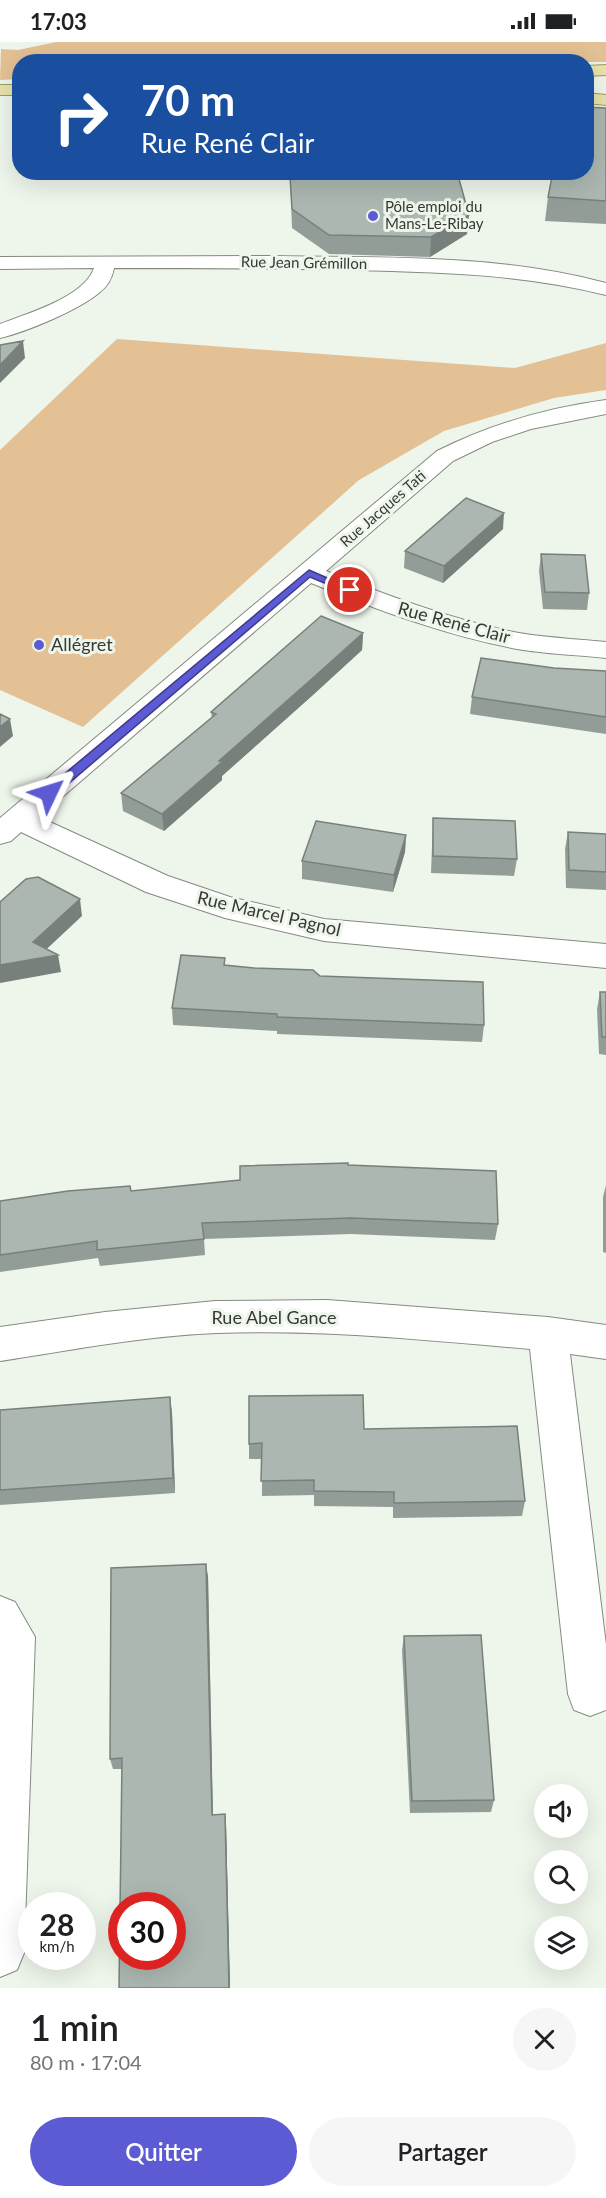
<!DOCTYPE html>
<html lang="fr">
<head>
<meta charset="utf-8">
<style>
  :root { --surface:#fff; --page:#f6f6f6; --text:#202124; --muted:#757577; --accent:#5d5bd4 }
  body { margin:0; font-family:Lato,sans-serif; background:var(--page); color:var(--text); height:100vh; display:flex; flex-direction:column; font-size:22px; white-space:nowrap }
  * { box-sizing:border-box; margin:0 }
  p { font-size:20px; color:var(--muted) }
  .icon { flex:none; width:33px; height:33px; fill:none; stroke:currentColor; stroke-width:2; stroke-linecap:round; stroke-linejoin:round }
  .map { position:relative; height:1946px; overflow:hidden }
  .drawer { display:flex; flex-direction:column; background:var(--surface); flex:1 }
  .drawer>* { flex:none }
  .hud { position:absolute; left:12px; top:12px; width:582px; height:126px; border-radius:24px; box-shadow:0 6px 24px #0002; background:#1a4fa0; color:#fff; overflow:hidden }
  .tools { position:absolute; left:534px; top:1742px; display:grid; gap:12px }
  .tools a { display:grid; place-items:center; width:54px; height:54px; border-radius:50%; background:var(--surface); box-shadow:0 6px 24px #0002; font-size:30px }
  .speed { position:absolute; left:18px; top:1850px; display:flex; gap:12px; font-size:30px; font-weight:700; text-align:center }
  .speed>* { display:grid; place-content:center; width:78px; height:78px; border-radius:50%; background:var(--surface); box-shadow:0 6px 24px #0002; line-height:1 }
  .speed small { font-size:15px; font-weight:400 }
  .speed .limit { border:9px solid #d22; background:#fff; color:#111 }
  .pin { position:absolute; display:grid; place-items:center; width:51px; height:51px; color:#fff; margin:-26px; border:3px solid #fff; border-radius:50%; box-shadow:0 2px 6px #0007 }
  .me { position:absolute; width:66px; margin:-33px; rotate:49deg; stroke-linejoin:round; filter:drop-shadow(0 0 4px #0008) }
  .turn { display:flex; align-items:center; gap:21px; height:126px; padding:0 30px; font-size:27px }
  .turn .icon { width:78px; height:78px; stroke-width:2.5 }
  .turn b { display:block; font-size:42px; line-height:51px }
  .round { display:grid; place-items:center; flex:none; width:63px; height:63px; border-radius:32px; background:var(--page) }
  .headline { display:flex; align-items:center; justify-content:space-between; height:102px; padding:0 30px }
  h1 { font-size:36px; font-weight:600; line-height:45px }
  .cta { display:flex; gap:12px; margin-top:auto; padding:12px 30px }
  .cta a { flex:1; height:69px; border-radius:36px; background:var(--accent); color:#fff; font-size:24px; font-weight:600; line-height:69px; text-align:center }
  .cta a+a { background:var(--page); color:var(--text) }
  .status { display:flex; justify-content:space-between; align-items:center; height:42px; padding:0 30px; background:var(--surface); direction:ltr }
  .status svg { height:16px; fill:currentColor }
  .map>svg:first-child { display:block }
  .green { fill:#e3c194 }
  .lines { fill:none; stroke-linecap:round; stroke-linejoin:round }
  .minor-casing { stroke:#848a80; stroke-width:2 }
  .primary-casing { stroke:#9f9a5d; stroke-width:2 }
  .minor { fill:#fff; fill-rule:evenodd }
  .primary { fill:#e8e2ab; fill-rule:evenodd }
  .wall { fill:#939d97 }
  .shaded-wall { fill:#78807b }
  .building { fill:#abb7b0; stroke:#78807b; stroke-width:1.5; fill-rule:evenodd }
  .route { fill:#5d5bd4; stroke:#3c3b8a; stroke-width:1.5 }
  .poi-dot { fill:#5d5bd4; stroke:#eef5ea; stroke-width:2 }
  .labels { text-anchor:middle; stroke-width:6; stroke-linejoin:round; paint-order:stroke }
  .far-poi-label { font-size:15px; fill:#363935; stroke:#eef5ea; text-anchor:start }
  .far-street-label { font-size:15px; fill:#363935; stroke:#eef5ea }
  .street-label { font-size:18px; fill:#363935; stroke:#eef5ea }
  .poi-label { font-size:18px; fill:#363935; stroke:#eef5ea; text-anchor:start }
</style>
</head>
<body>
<div class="status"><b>17:03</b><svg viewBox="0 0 49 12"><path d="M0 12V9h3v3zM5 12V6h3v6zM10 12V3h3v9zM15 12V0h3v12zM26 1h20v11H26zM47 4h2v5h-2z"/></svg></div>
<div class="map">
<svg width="606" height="1946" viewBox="0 0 606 1946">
  <rect width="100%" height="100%" fill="#eef5ea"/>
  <path class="green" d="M56 0H606V20H20L19 37 0 38 1 7 18 8Z
    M117 297 515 326 606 301V348L554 356 444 389 359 438 83 685 0 648V408Z"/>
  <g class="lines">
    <g class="minor-casing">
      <path id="minor" d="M276 214C386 216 499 212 606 241V253C522 232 438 230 352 228 273 226 194 226 114 226 112 236 108 244 100 250 79 268 26 290 0 296V282C26 272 85 255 94 226L0 227V215Z
        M606 358V372L531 387 492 400 453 419 326 529C388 554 452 578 519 591 548 596 577 597 606 600V616C578 613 550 612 523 608 450 595 380 569 311 541L39 775 168 834 230 855 324 877 606 902V926L324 899 225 876 146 850 21 790 11 799 0 802V776L437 409C491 382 546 366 606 358Z
        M327 1258 548 1275 606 1283V1317L570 1312 606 1603V1668L590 1674 574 1668 568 1652 530 1307C426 1298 322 1287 217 1291 144 1294 72 1308 0 1319V1285L105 1270 215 1259Z
        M0 1554 15 1560 35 1595 24 1911 17 1928 0 1935Z"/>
    </g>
    <g class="primary-casing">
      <path id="primary" d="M606 23V33L586 34V24Z
        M0 43H20V53H0Z
        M586 51 606 53V63L586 61Z"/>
    </g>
    <use href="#minor" class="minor"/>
    <use href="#primary" class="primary"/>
  </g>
  <path class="wall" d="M606 66V182L545 179 548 155Z
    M290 134 469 173 467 192 430 215 329 212 292 186Z
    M503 487 443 541 404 526 405 509Z
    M541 512 589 551 587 568 543 567 539 529Z
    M363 591 362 608 314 652 222 734V738L164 789 123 769 121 751 212 676 211 670Z
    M554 626 606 629V692L470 672 472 655Z
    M433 776 517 817 514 834 431 831Z
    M568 790 606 792V848L566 846 565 807Z
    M406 793 405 810 393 850 302 837V819Z
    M225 923 484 983 482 1000 277 992V989L173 983 172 966Z
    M600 950H606V1013L599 1012 597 967Z
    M348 1123 498 1182 495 1198 351 1192 204 1197 205 1213 100 1224 98 1216 0 1230V1159L131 1149 240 1138Z
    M606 1143V1211L603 1210V1155Z
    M170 1355 172 1371 175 1451 0 1463V1368Z
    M364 1387 525 1459 522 1474 393 1476V1465L314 1464V1453L262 1454V1417H249V1402Z
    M208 1534 213 1773 225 1772 226 1782 230 1946H119L122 1727H113L110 1717Z
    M404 1594 494 1758 491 1770 410 1771 402 1608Z"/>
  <path class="shaded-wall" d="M469 173 467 192 430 215 431 195Z
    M23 299 25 316 0 341V323Z
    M504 471 503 487 443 541 444 524Z
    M363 591 362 608 314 652 222 734V738L164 789 162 772 219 719Z
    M10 677 13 694 0 705V685Z
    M406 793 405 810 393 850 394 833Z
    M80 857 82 874 36 917 33 900Z
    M58 913 61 930 0 941V923Z
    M170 1355 172 1371 175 1451 173 1436Z
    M206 1522 208 1534 213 1783 212 1773Z
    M225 1772 226 1782 230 1946H229Z"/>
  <path class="building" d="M586 65 606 66V159L548 155 553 130H586Z
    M318 130H457L469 173 431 195 329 193 292 167 290 134H318Z
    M23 299 0 323V303Z
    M466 456 504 471 444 524 405 509Z
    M541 512 585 513 589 551 545 550Z
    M321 574 363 591 314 635 219 719 222 720 162 772 121 751 216 672 211 670Z
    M481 616 554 626 606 629V675L472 655Z
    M0 672 10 677 0 685Z
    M433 776 515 779 517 817 433 814Z
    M316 779 406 793 394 833 302 819Z
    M568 790 606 792V830L569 828Z
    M38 835 80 857 33 900 58 913 0 923V860L26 837Z
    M181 913 225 916 224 923 254 926 313 928 320 934 483 940 484 983 277 975V972L172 966Z
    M600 950H606V995H602Z
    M348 1121V1123L496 1129 498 1182 351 1176 202 1181 204 1197 97 1208V1199L0 1213V1159L68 1149 130 1144 131 1149 240 1138V1124Z
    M363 1353 364 1387 517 1384 525 1459 394 1461V1450L314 1449V1438L261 1439 262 1401 249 1402V1354Z
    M170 1355 173 1436 0 1448V1368Z
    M206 1522 212 1773 225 1772 229 1946H119L122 1716 110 1717 111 1526ZM122 1863H172V1914H122Z
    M481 1593 494 1758 412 1759 404 1594Z"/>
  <path class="route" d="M309 528 355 548 353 550H346L310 535 54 754H45V748Z"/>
  <g class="poi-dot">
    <circle cx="373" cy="174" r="6"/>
    <circle cx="39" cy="603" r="6"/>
  </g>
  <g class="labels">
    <g class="far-poi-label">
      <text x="385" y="170">Pôle emploi du<tspan x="385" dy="17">Mans-Le-Ribay</tspan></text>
    </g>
    <g class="far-street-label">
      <text transform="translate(304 221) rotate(1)" y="5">Rue Jean Grémillon</text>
      <text transform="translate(383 467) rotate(-41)" y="5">Rue Jacques Tati</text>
    </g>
    <g class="street-label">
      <text transform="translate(454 581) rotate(15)" y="6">Rue René Clair</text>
      <text transform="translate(269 872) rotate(13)" y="6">Rue Marcel Pagnol</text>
      <text x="274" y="1282">Rue Abel Gance</text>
    </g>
    <g class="poi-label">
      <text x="51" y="609">Allégret</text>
    </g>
  </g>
</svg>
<div class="tools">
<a><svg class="icon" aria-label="sound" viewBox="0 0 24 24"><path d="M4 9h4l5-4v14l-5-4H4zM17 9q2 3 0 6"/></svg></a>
<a><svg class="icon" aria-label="search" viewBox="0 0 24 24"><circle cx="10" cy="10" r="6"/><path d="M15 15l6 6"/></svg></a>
<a><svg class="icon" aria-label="layers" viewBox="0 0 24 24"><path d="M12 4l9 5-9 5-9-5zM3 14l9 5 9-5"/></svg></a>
</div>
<div class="speed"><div>28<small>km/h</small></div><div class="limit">30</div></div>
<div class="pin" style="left:350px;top:548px;background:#d93025"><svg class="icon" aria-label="arrive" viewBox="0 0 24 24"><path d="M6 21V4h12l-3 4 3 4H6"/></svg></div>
<svg class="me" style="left:49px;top:751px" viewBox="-20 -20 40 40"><path d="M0-17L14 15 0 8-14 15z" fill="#5d5bd4" stroke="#fff" stroke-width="4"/></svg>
<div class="hud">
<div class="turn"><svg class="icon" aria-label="right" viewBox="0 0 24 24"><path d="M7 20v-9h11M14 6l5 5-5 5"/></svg><div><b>70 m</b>Rue René Clair</div></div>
</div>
</div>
<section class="drawer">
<div class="headline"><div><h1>1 min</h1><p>80 m · 17:04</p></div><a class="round"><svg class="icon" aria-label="close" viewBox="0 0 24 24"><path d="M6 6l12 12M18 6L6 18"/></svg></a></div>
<div class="cta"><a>Quitter</a><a>Partager</a></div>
</section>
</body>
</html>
